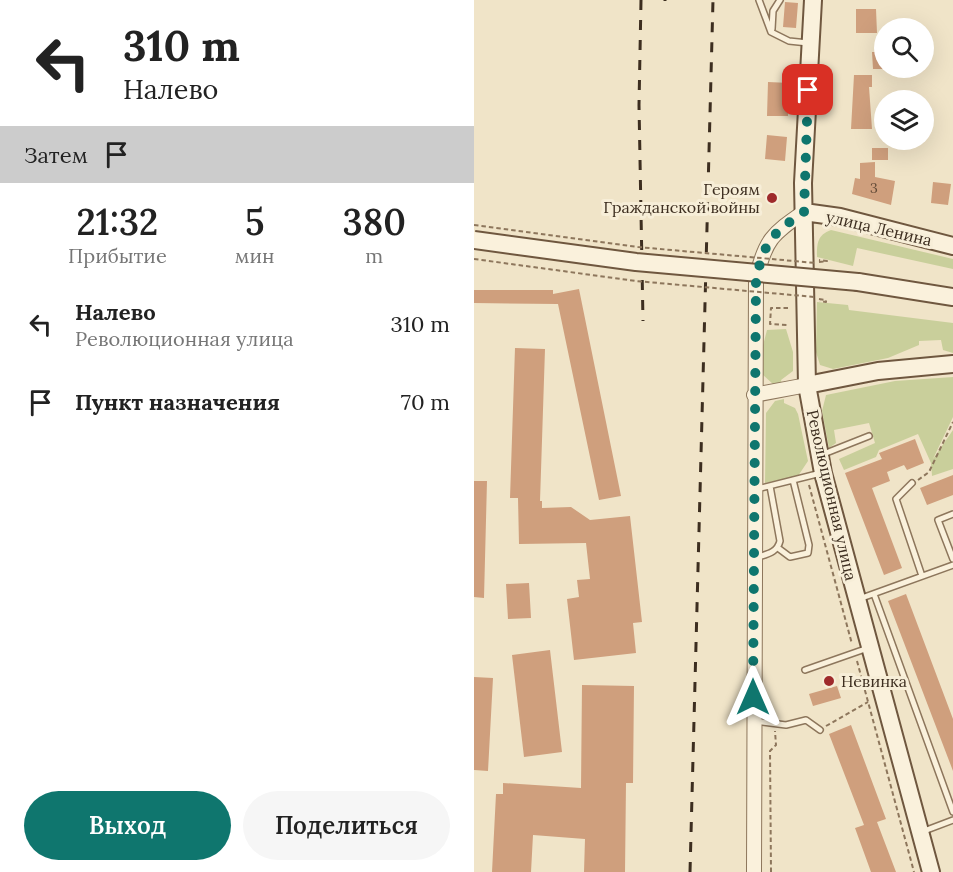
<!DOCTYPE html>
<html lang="ru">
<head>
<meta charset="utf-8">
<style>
  :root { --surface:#fff; --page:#f6f6f6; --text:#222; --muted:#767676; --accent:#0f766e }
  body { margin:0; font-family:Lora,serif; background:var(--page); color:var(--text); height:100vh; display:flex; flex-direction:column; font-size:22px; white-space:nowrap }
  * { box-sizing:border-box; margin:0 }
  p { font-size:20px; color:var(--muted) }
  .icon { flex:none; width:33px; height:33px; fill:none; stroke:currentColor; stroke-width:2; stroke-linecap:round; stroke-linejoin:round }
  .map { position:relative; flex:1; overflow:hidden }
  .sheet { display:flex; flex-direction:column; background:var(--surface); width:474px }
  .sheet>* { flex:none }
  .hud { background:#fff; color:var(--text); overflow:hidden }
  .fabs { position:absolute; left:400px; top:18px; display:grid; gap:12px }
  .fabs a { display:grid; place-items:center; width:60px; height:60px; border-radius:50%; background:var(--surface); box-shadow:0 6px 24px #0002; font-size:30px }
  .pin { position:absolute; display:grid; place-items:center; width:51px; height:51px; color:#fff; margin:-26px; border-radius:12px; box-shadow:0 3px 9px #0006 }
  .me { position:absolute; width:66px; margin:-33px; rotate:0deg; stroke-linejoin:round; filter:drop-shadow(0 0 4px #0008) }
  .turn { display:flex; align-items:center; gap:21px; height:126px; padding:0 24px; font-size:27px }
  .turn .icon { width:78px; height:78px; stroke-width:2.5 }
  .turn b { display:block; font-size:42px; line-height:51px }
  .then { display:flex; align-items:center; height:57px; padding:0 24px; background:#0003; gap:12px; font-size:22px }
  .eta { display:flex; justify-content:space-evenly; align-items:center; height:102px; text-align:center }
  .eta b { font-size:36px; font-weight:600; line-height:42px }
  .cta { display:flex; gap:12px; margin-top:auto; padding:12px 24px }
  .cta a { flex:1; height:69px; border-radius:36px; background:var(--accent); color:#fff; font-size:24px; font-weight:600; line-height:69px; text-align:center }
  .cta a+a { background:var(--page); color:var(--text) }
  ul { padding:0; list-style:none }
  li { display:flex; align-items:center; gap:18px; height:78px; padding:0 24px }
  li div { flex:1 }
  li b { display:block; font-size:22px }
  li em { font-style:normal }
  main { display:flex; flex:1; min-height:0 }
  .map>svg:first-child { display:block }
  .green { fill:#c9cf9b }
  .building { fill:#cf9f7d }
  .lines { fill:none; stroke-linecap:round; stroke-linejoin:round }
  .service-casing { stroke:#8d765c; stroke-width:8 }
  .tertiary-casing { stroke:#8d765c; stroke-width:16 }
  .secondary-casing { stroke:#6f573f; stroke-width:20 }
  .path { stroke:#8d765c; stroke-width:2; stroke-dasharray:4.5 3; stroke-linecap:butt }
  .service { stroke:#faf1dc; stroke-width:5 }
  .tertiary { stroke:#faf1dc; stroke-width:14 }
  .secondary { stroke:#faf1dc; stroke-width:16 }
  .rail { stroke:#3d2e20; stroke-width:3; stroke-dasharray:10 10; stroke-linecap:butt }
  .secondary-bridge-casing { stroke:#6f573f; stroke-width:20; stroke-linecap:butt }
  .path-bridge { stroke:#8d765c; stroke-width:2; stroke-dasharray:4.5 3; stroke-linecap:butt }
  .secondary-bridge { stroke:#faf1dc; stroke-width:16 }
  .route { stroke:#0f766e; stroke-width:10; stroke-dasharray:0 18 }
  .poi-dot { fill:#9e2a2b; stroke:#f7eed8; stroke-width:2 }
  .labels { text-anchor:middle; stroke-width:6; stroke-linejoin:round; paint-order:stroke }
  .number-label { font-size:14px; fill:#624a37 }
  .poi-label { font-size:16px; fill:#3d2e20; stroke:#f7eed8; text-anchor:end }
  .street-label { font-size:16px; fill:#3d2e20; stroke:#f7eed8 }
</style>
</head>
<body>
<main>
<section class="sheet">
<div class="hud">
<div class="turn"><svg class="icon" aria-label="left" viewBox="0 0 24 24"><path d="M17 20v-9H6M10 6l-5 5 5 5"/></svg><div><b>310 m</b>Налево</div></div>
<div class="then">Затем<svg class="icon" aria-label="arrive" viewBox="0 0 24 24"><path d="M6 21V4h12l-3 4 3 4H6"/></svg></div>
</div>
<div class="eta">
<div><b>21:32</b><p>Прибытие</p></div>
<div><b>5</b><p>мин</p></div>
<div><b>380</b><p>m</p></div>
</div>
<ul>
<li><svg class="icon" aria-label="left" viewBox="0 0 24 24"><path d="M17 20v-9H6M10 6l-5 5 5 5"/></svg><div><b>Налево</b><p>Революционная улица</p></div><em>310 m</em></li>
<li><svg class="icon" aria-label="arrive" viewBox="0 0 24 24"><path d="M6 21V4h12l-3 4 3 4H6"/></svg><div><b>Пункт назначения</b></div><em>70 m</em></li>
</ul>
<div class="cta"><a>Выход</a><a>Поделиться</a></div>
</section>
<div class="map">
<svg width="479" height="872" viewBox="0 0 479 872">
  <rect width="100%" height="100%" fill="#f0e4c8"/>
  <path class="green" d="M357 230 479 259V269L383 248 379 266 343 257C343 244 343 235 357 230Z
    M343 302 374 305 375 310 479 323V353L469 350 467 340 445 341V345L414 358 359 369 346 365 342 352Z
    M312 329 319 352V371L307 380 308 385H300L288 374 287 353 293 330Z
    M479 377V417L459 459 479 430V469L458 476 457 463 444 434 405 450 402 457 370 470 365 459 401 443 395 423 360 430 362 443 355 448 348 411 352 395 421 381Z
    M310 399V403L321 408 324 414 334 461 324 476 291 483 292 413 301 401Z"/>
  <path class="building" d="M311 2 324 3 322 28 309 27Z
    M382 9H402L403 33H382Z
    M398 52H411V69H399Z
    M380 75H398V87H395L398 129H377Z
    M294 82 316 83 314 116H293Z
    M293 135 313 137 311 161 291 159Z
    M398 148H414V160H398Z
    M401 162V177L421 181 417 205 378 194 381 178 386 179V163Z
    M459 182 477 184 474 205 457 203Z
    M105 289 147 496 125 500 84 304 0 303V290H79V294Z
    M41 348 71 349 66 501H68V508L97 507 116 520 156 516 168 622 159 623 162 653 100 660 93 599 105 597 103 580 116 579 112 543 45 544 44 498H36Z
    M441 439 450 463 433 470 430 465 413 472 416 481 398 488 428 568 410 575 371 473 408 459 405 453Z
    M479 475V495L453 505 446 488Z
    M0 481H13L10 598 0 597Z
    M55 583 57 618 34 619 32 584Z
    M432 594 479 719V771L414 601Z
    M76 650 88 752 50 757 38 655Z
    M0 677 19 678 14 771 0 770Z
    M108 685 160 686 159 783H152L151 872H110L111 839 59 835 57 872H18L22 794H29V783L107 788Z
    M363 686 367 698 339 706 335 694Z
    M377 725 412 819 403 822 422 872H397L381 828 390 825 355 734Z"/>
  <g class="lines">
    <g class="service-casing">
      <path id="service" d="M285 0 297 32 315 41 334 43
        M298 29 299 11 306 0
        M347 455 395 436
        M438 483 422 499 448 576
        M283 489 347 473
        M479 514 464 520 479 559
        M304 548 316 557 334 553 335 545 319 480
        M281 558C293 554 303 553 306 541L296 486
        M400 594 479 812
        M385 599 479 565
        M331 670 394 648
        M281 721 312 725 332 720 346 730
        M450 831 479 820"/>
    </g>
    <g class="tertiary-casing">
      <path id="tertiary" d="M280 395 333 385
        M280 872 282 279C291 240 298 234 330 212"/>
    </g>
    <g class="secondary-casing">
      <path id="secondary" d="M339 0 329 183 333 385 349 473 457 872
        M330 212 366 217 479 246
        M384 282 479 297
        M333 385 404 371 479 364"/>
    </g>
    <path class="path" d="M345 262 353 261 345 260
      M345 299 352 300V302L346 301
      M314 308H297L296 324 314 325
      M444 480 455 472 479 422
      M335 485 378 644
      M383 661 440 872
      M352 726 394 702
      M297 872 296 751 302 745 301 731"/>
    <use href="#service" class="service"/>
    <use href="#tertiary" class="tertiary"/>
    <use href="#secondary" class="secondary"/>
    <path class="rail" d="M167 0 165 105 169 321
      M191 1V0
      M216 872 239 0"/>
    <g class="secondary-bridge-casing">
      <path id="secondary-bridge" d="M0 240 162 262 384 282"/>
    </g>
    <path class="path-bridge" d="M0 225 164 247 342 263
      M0 259 162 281 341 297"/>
    <use href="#secondary-bridge" class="secondary-bridge"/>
  </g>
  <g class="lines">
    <path class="route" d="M279 697 282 279C291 240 298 234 330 212L334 90"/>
  </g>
  <g class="poi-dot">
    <circle cx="298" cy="198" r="6"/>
    <circle cx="355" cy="681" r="6"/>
  </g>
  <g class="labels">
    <g class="number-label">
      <text x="400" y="193">3</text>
    </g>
    <g class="poi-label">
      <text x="286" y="195">Героям<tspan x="286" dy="18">Гражданской войны</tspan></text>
      <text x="367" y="687" text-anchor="start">Невинка</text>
    </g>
    <g class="street-label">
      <text transform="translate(405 228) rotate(13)" y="6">улица Ленина</text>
      <text transform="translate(358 495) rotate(77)" y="6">Революционная улица</text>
    </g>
  </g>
</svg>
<div class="fabs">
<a><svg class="icon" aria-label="search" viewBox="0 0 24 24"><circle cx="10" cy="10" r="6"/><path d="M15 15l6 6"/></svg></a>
<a><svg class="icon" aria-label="layers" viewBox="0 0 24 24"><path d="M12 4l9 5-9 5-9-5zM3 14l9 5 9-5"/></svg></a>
</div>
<div class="pin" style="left:334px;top:90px;background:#d93025"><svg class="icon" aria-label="arrive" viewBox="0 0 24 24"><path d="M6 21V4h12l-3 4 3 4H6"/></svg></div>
<svg class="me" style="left:279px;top:697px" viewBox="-20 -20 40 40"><path d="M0-17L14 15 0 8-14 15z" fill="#0f766e" stroke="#fff" stroke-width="4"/></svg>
</div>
</main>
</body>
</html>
